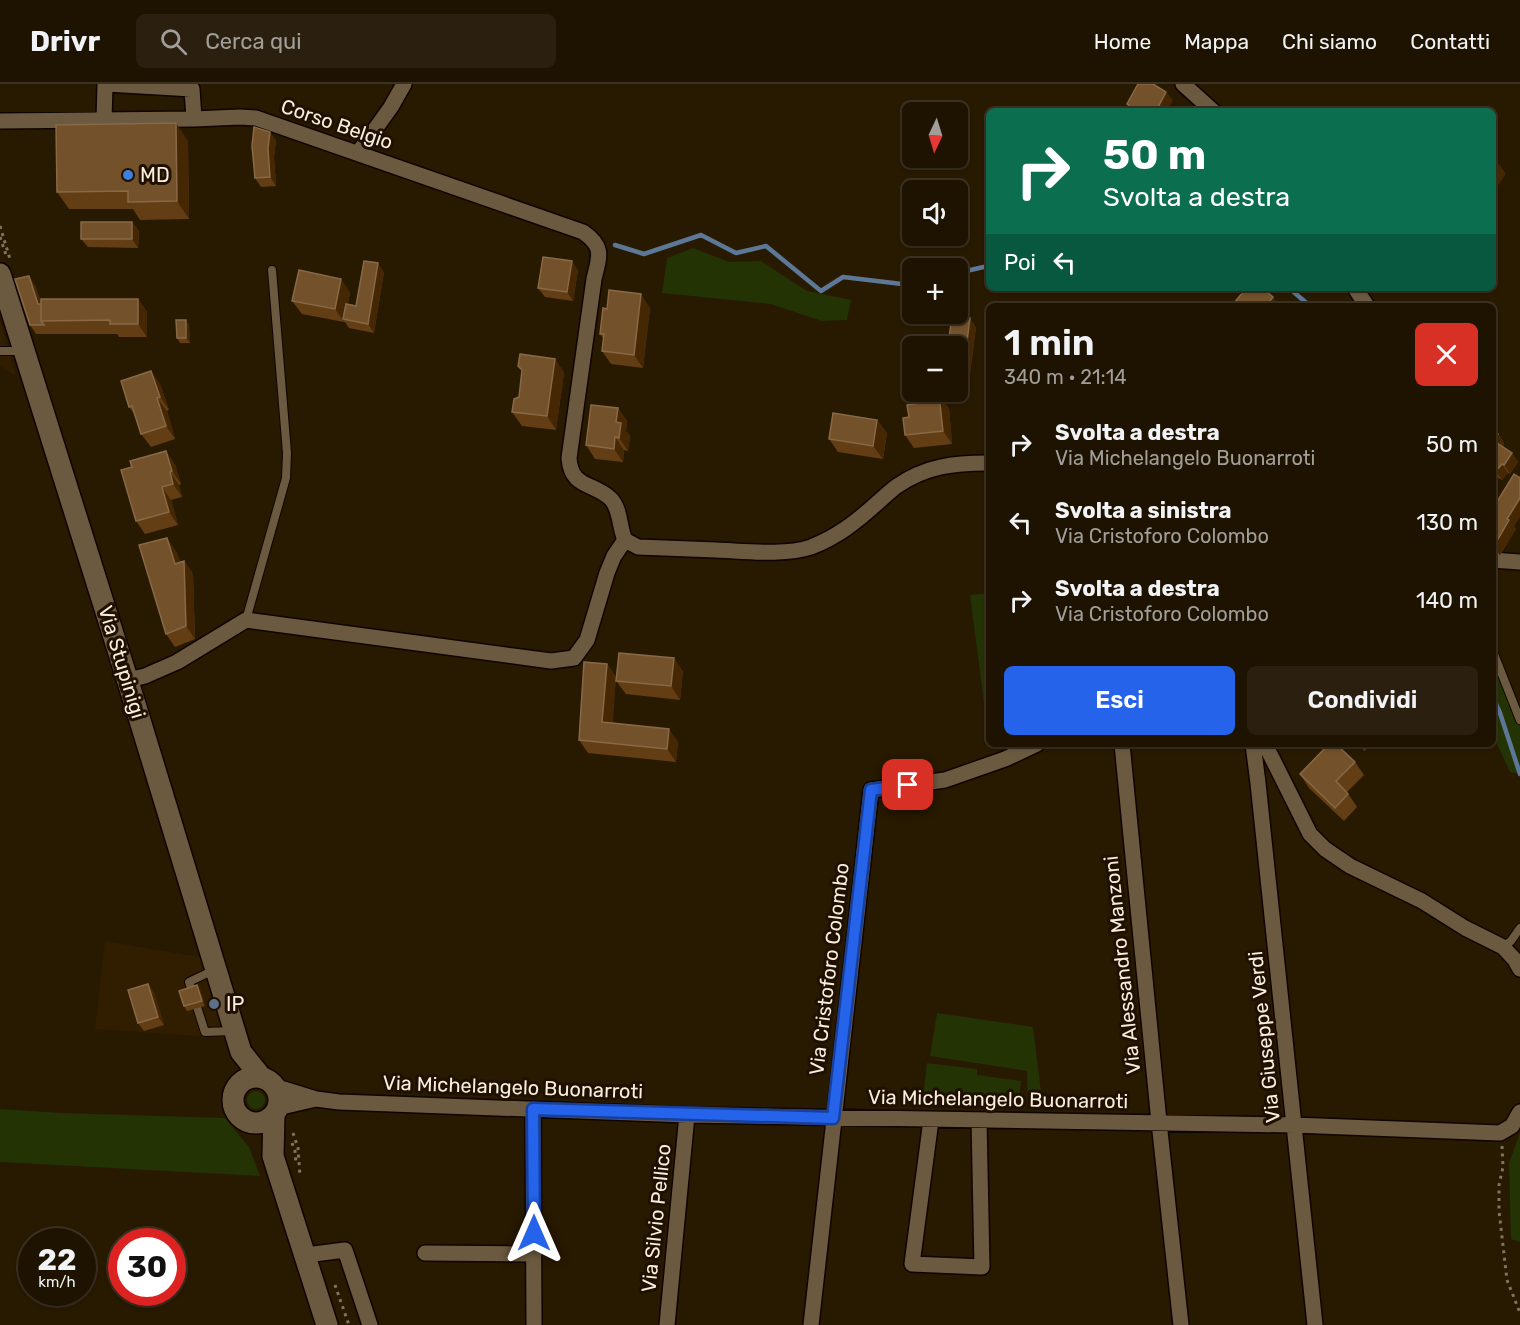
<!DOCTYPE html>
<html lang="it">
<head>
<meta charset="utf-8">
<style>
  :root { --surface:#1e1301; --page:#2b2010; --text:#f1f3f6; --muted:#a19e99; --line:#3c3223; --accent:#2563eb }
  body { margin:0; font-family:Rubik,sans-serif; background:var(--page); color:var(--text); height:100vh; display:flex; flex-direction:column; font-size:22px; white-space:nowrap }
  * { box-sizing:border-box; margin:0 }
  p { font-size:20px; color:var(--muted) }
  .icon { flex:none; width:33px; height:33px; fill:none; stroke:currentColor; stroke-width:2; stroke-linecap:round; stroke-linejoin:round }
  .map { position:relative; flex:1; overflow:hidden }
  .drawer { position:absolute; left:986px; top:219px; width:510px; height:444px; display:flex; flex-direction:column; background:var(--surface); border-radius:9px; box-shadow:0 2px 4px #0004,0 0 0 2px var(--line) }
  .drawer>* { flex:none }
  .guide { position:absolute; left:986px; top:24px; width:510px; height:183px; border-radius:9px; box-shadow:0 2px 4px #0004,0 0 0 2px var(--line); background:#0b6e4f; color:#fff; overflow:hidden }
  .needle { width:39px; rotate:184deg }
  .tools { position:absolute; left:902px; top:18px; display:grid; gap:12px }
  .tools a { display:grid; place-items:center; width:66px; height:66px; border-radius:9px; background:var(--surface); box-shadow:0 2px 4px #0004,0 0 0 2px var(--line); font-size:30px }
  .speed { position:absolute; left:18px; top:1144px; display:flex; gap:12px; font-size:30px; font-weight:700; text-align:center }
  .speed>* { display:grid; place-content:center; width:78px; height:78px; border-radius:50%; background:var(--surface); box-shadow:0 2px 4px #0004,0 0 0 2px var(--line); line-height:1 }
  .speed small { font-size:15px; font-weight:400 }
  .speed .limit { border:9px solid #d22; background:#fff; color:#111 }
  .pin { position:absolute; display:grid; place-items:center; width:51px; height:51px; color:#fff; margin:-26px; border-radius:12px; box-shadow:0 3px 9px #0006 }
  .me { position:absolute; width:66px; margin:-33px; rotate:0deg; stroke-linejoin:round; filter:drop-shadow(0 0 4px #0008) }
  .turn { display:flex; align-items:center; gap:21px; height:126px; padding:0 18px; font-size:27px }
  .turn .icon { width:78px; height:78px; stroke-width:2.5 }
  .turn b { display:block; font-size:42px; line-height:51px }
  .then { display:flex; align-items:center; height:57px; padding:0 18px; background:#0003; gap:12px; font-size:22px }
  .round { display:grid; place-items:center; flex:none; width:63px; height:63px; border-radius:9px; background:var(--page) }
  .head { display:flex; align-items:center; justify-content:space-between; height:102px; padding:0 18px }
  h1 { font-size:36px; font-weight:600; line-height:45px }
  .action { display:flex; gap:12px; margin-top:auto; padding:12px 18px }
  .action a { flex:1; height:69px; border-radius:9px; background:var(--accent); color:#fff; font-size:24px; font-weight:600; line-height:69px; text-align:center }
  .action a+a { background:var(--page); color:var(--text) }
  ul { padding:0; list-style:none }
  li { display:flex; align-items:center; gap:18px; height:78px; padding:0 18px }
  li div { flex:1 }
  li b { display:block; font-size:22px }
  li em { font-style:normal }
  header { display:flex; align-items:center; gap:36px; box-sizing:border-box; height:84px; padding:0 30px; background:var(--surface); border-bottom:2px solid var(--line) }
  header strong { font-size:28px }
  nav { display:flex; gap:33px; margin-inline-start:auto; font-size:21px }
  .search { width:420px; height:54px; background:var(--page); display:flex; align-items:center; gap:15px; box-sizing:border-box; padding:0 21px; border-radius:9px; color:var(--muted); font-size:22px }
  .map>svg:first-child { display:block }
  .built { fill:#311e00 }
  .green { fill:#243303 }
  .lines { fill:none; stroke-linecap:round; stroke-linejoin:round }
  .stream { stroke:#5d7796; stroke-width:4.5 }
  .lane-casing { stroke:#100400; stroke-width:10 }
  .street-casing { stroke:#100400; stroke-width:18 }
  .secondary-casing { stroke:#100400; stroke-width:24 }
  .path { stroke:#81745f; stroke-width:3; stroke-dasharray:3 4.5; stroke-linecap:butt }
  .lane { stroke:#6c5a40; stroke-width:8 }
  .street { stroke:#6c5a40; stroke-width:15 }
  .secondary { stroke:#6c5a40; stroke-width:21 }
  .wall { fill:#633e15 }
  .shaded-wall { fill:#452704 }
  .building { fill:#73512b; stroke:#886947; stroke-width:1.5 }
  .route-casing { stroke:#184099; stroke-width:15 }
  .route { stroke:#2563eb; stroke-width:10 }
  .shop-dot { fill:#3f7fe0; stroke:#1f1000; stroke-width:2 }
  .service-dot { fill:#5c6f8a; stroke:#1f1000; stroke-width:2 }
  .labels { text-anchor:middle; stroke-width:6; stroke-linejoin:round; paint-order:stroke }
  .street-label { font-size:20px; fill:#f8edde; stroke:#1f1000 }
  .poi-label { font-size:20px; fill:#f8edde; stroke:#1f1000; text-anchor:start }
</style>
</head>
<body>
<header>
<strong>Drivr</strong>
<div class="search"><svg class="icon" aria-label="search" viewBox="0 0 24 24"><circle cx="10" cy="10" r="6"/><path d="M15 15l6 6"/></svg>Cerca qui</div>
<nav><a>Home</a><a>Mappa</a><a>Chi siamo</a><a>Contatti</a></nav>
</header>
<div class="map">
<svg width="1520" height="1241" viewBox="0 0 1520 1241">
  <rect width="100%" height="100%" fill="#281901"/>
  <path class="built" d="M0 237 16 292 0 282Z
    M105 857 205 874 227 954 95 945Z"/>
  <path class="green" d="M693 164 729 178 761 177 807 207 851 216 847 236 822 237 771 220 662 209 667 174Z
    M988 509V650L970 511Z
    M1492 572 1520 643V690L1510 688 1493 651Z
    M937 929 1033 943 1043 1024H1028L1027 987 930 972Z
    M927 979 977 985V991L1021 997 1018 1020 974 1014 971 1023 922 1022Z
    M247 1016a9 9 0 1 1 18 0a9 9 0 1 1-18 0Z
    M0 1025 61 1029 225 1034 249 1063 260 1092 0 1078Z
    M1520 1049V1158L1511 1155 1509 1079Z"/>
  <g class="lines">
    <path class="stream" d="M615 161 644 170 701 151 736 169 766 162 821 207 843 193 902 200 912 198
      M957 189 988 182
      M1289 204 1310 222
      M1492 611 1500 629 1520 690"/>
    <g class="lane-casing">
      <path id="lane" d="M0 267H22
        M246 536 286 394 287 369 272 186
        M1492 565 1520 636
        M1503 863 1511 857 1520 844
        M214 886 189 898 205 948 232 947"/>
    </g>
    <g class="street-casing">
      <path id="street" d="M107 0 192 5 194 35
        M1183 0 1213 27
        M104 36 105 0
        M0 37 194 35 240 33 256 34 583 148C605 163 599 173 594 195L569 374C571 405 594 398 611 415 621 426 619 443 625 456L638 463C664 464 690 465 716 466 744 467 785 472 811 463 837 453 856 438 876 420 883 414 890 407 897 402 926 382 954 379 988 379
        M358 69 391 23 404 0
        M1355 204 1367 222
        M1492 476 1520 478
        M128 596 145 592 177 578 246 536 551 577 574 574 587 556 607 489 614 472 625 456
        M1122 660 1159 1038 1181 1241
        M1253 660 1258 699 1315 1241
        M1265 660 1310 750 1325 765 1350 782 1422 817 1465 844 1503 863 1515 876 1520 885
        M274 1002 316 1015 339 1018 687 1031 1294 1041 1500 1049 1512 1042 1520 1028
        M277 1024 316 1015
        M533 1025 534 1241
        M931 1036 912 1180 982 1183 979 1036
        M425 1169 534 1170
        M306 1171 345 1166 370 1241
        M667 1241 687 1031
        M811 1241 871 706 945 696 1005 675 1037 660"/>
    </g>
    <g class="secondary-casing">
      <path id="secondary" d="M0 190 135 620 241 968 262 994
        M233 1016a23 23 0 1 1 46 0a23 23 0 1 1-46 0Z
        M274 1030 273 1072 327 1241"/>
    </g>
    <path class="path" d="M0 142 10 175
      M0 153 7 174
      M293 1049 298 1064 300 1092
      M292 1059 295 1067 296 1079
      M1502 1062 1503 1083 1499 1101V1127L1507 1196 1520 1229
      M335 1201 349 1241"/>
    <use href="#lane" class="lane"/>
    <use href="#street" class="street"/>
    <use href="#secondary" class="secondary"/>
  </g>
  <path class="wall" d="M276 56 274 73 276 102 261 103 255 94Z
    M188 57 189 135 140 136 133 125H69L57 108Z
    M132 138 139 147 138 164 88 163 81 155Z
    M578 186 573 217 545 213 538 204Z
    M384 188 374 249 349 244 345 238H344L302 230 292 217 350 208 348 220 356 222Z
    M912 195V230H956V232L976 243 969 297 957 296V262L950 240H915L906 227Z
    M35 201 41 218 138 215 147 228V253H119L117 250H36L30 241Z
    M650 224 643 284 611 280 602 267 603 254 600 250Z
    M189 240 190 259H180L177 254Z
    M555 275 564 289 556 346 522 342 512 328Z
    M160 300 169 326 167 327 175 355 151 363 141 350 136 332 129 323Z
    M618 324 627 337 626 347 630 352 628 367 624 366 623 378 595 375 586 361Z
    M949 324 952 360 914 364 905 351 909 333Z
    M877 336 887 349 883 375 838 368 829 355Z
    M1492 347 1498 350 1504 359 1503 362 1512 369 1518 378 1510 390 1508 389 1502 396 1497 393 1492 400Z
    M175 380 181 400 179 401 182 413 171 416 178 441 145 450 136 437Z
    M1492 426 1514 443 1516 445 1500 471 1492 466Z
    M176 467 180 478 184 477 193 490 195 555 175 563 166 550Z
    M607 580 616 593 612 639 678 658 676 678 588 669 579 656Z
    M683 587 680 616 626 610 616 597Z
    M1358 660H1373L1364 667Z
    M1355 678 1364 691 1347 708 1357 723 1344 737 1309 704 1300 690Z
    M148 900 154 909 164 941 144 947 138 939Z
    M200 906 205 922 187 927 184 922Z"/>
  <path class="shaded-wall" d="M1166 8 1173 16 1167 27H1156Z
    M176 39 188 57 189 135 177 117Z
    M270 48 276 56 274 73 276 102 270 93 268 64Z
    M1496 76 1506 90 1492 110V82Z
    M132 138 139 147 138 164 132 155Z
    M572 177 578 186 573 217 567 208Z
    M378 179 384 188 374 249 368 240Z
    M29 192 35 201 44 227 38 220Z
    M341 195 350 208 345 236 343 235 344 238 335 225Z
    M641 210 650 224 643 284 634 271Z
    M1273 213 1279 222H1266Z
    M138 215 147 228V253L138 240Z
    M947 230H956L955 240Z
    M970 234 976 243 969 297 963 288Z
    M186 236 189 240 190 259 186 254Z
    M555 275 564 289 556 346 547 332Z
    M151 287 160 300 169 326 160 313Z
    M939 311 949 324 952 360 943 347Z
    M157 314 167 327 175 355 166 342Z
    M618 324 627 337 626 347 630 352 628 367 619 354 616 338Z
    M877 336 887 349 883 375 873 362Z
    M1498 350 1504 359 1501 365 1494 357Z
    M615 353 624 366 623 378 614 365Z
    M166 367 175 380 181 400 172 387Z
    M1512 369 1518 378 1510 390 1504 381Z
    M1502 380 1508 389 1502 396 1496 387Z
    M1492 386 1497 393 1492 400Z
    M170 388 179 401 182 413 173 400Z
    M162 403 171 416 178 441 169 428Z
    M1520 414V433L1514 443 1516 445 1500 471 1494 462 1507 435Z
    M167 454 176 467 184 492V477L193 490 195 555 186 542 175 480Z
    M674 574 683 587 680 616 671 602Z
    M607 580 616 593 612 651 602 638Z
    M669 645 678 658 676 678 667 665Z
    M148 900 154 909 164 941 158 933Z
    M197 901 200 906 205 922 202 917Z"/>
  <path class="building" d="M1138 0H1153L1166 8 1156 27H1126L1129 21 1127 20Z
    M176 39 177 117 128 118V107L57 108 56 41Z
    M254 43 270 48 268 64 270 93 255 94 252 62Z
    M1492 74 1496 76 1492 82Z
    M81 138H132V155H81Z
    M543 173 572 177 567 208 538 204Z
    M364 177 378 179 368 240 343 235 346 220 356 222Z
    M299 186 341 195 335 225 292 217Z
    M29 192 38 220H41V237L44 241H30L15 195Z
    M910 195H912V227H906Z
    M1236 204H1246L1242 209Z
    M1246 204H1262L1273 213 1266 222H1240L1235 218Z
    M609 206 641 210 634 271 602 267 604 250H600L603 224 607 225Z
    M41 215H138V240H110V236L41 237Z
    M952 232 970 234 963 288H957V262H948Z
    M176 236H186V254H177Z
    M520 270 555 275 547 332 512 328 514 315 519 313 522 286 518 282Z
    M151 287 160 313 157 314 166 342 141 350 132 322 129 323 121 297Z
    M939 311 943 347 905 351 903 334 909 333 907 321 922 319V313Z
    M591 321 618 324 616 338 621 339 619 354 615 353 614 365 586 361Z
    M833 329 877 336 873 362 829 355Z
    M1492 347 1498 350 1494 357 1512 369 1504 381 1502 380 1496 387 1492 385Z
    M166 367 172 387 170 388 173 400 162 403 169 428 136 437 121 386 132 383 130 377Z
    M1514 390 1520 394V414L1507 435 1509 436 1494 462 1492 461V426Z
    M167 454 175 480 184 477 186 542 166 550 139 461Z
    M619 569 674 574 671 602 616 597Z
    M584 578 607 580 602 638 669 645 667 665 579 656Z
    M1329 660H1336L1355 678 1336 697 1348 710 1335 724 1300 690Z
    M148 900 158 933 138 939 128 906Z
    M197 901 202 917 184 922 179 907Z"/>
  <g class="lines">
    <g class="route-casing">
      <path id="route" d="M534 1149 533 1025 833 1034 871 706 908 701"/>
    </g>
    <use href="#route" class="route"/>
  </g>
  <circle class="shop-dot" cx="128" cy="91" r="6"/>
  <circle class="service-dot" cx="214" cy="920" r="6"/>
  <g class="labels">
    <g class="street-label">
      <text transform="translate(337 40) rotate(19)" y="7">Corso Belgio</text>
      <text transform="translate(122 578) rotate(73)" y="7">Via Stupinigi</text>
      <text transform="translate(1122 881) rotate(-96)" y="7">Via Alessandro Manzoni</text>
      <text transform="translate(829 885) rotate(-83)" y="7">Via Cristoforo Colombo</text>
      <text transform="translate(1264 953) rotate(-96)" y="7">Via Giuseppe Verdi</text>
      <text transform="translate(513 1003) rotate(2)" y="7">Via Michelangelo Buonarroti</text>
      <text transform="translate(998 1015) rotate(1)" y="7">Via Michelangelo Buonarroti</text>
      <text transform="translate(656 1134) rotate(-84)" y="7">Via Silvio Pellico</text>
    </g>
    <g class="poi-label">
      <text x="140" y="98">MD</text>
      <text x="226" y="927">IP</text>
    </g>
  </g>
</svg>
<div class="tools">
<a><svg class="needle" viewBox="-14 -14 28 28"><path d="M0-13l5 13h-10z" fill="#e53935"/><path d="M0 13l5-13h-10z" fill="#a19e99"/></svg></a>
<a><svg class="icon" aria-label="sound" viewBox="0 0 24 24"><path d="M4 9h4l5-4v14l-5-4H4zM17 9q2 3 0 6"/></svg></a>
<a>+</a>
<a>−</a>
</div>
<div class="speed"><div>22<small>km/h</small></div><div class="limit">30</div></div>
<div class="pin" style="left:908px;top:701px;background:#d93025"><svg class="icon" aria-label="arrive" viewBox="0 0 24 24"><path d="M6 21V4h12l-3 4 3 4H6"/></svg></div>
<svg class="me" style="left:534px;top:1149px" viewBox="-20 -20 40 40"><path d="M0-17L14 15 0 8-14 15z" fill="#2563eb" stroke="#fff" stroke-width="4"/></svg>
<div class="guide">
<div class="turn"><svg class="icon" aria-label="right" viewBox="0 0 24 24"><path d="M7 20v-9h11M14 6l5 5-5 5"/></svg><div><b>50 m</b>Svolta a destra</div></div>
<div class="then">Poi<svg class="icon" aria-label="left" viewBox="0 0 24 24"><path d="M17 20v-9H6M10 6l-5 5 5 5"/></svg></div>
</div>
<section class="drawer">
<div class="head"><div><h1>1 min</h1><p>340 m · 21:14</p></div><a class="round" style="background:#d93025;color:#fff"><svg class="icon" aria-label="close" viewBox="0 0 24 24"><path d="M6 6l12 12M18 6L6 18"/></svg></a></div>
<ul>
<li><svg class="icon" aria-label="right" viewBox="0 0 24 24"><path d="M7 20v-9h11M14 6l5 5-5 5"/></svg><div><b>Svolta a destra</b><p>Via Michelangelo Buonarroti</p></div><em>50 m</em></li>
<li><svg class="icon" aria-label="left" viewBox="0 0 24 24"><path d="M17 20v-9H6M10 6l-5 5 5 5"/></svg><div><b>Svolta a sinistra</b><p>Via Cristoforo Colombo</p></div><em>130 m</em></li>
<li><svg class="icon" aria-label="right" viewBox="0 0 24 24"><path d="M7 20v-9h11M14 6l5 5-5 5"/></svg><div><b>Svolta a destra</b><p>Via Cristoforo Colombo</p></div><em>140 m</em></li>
</ul>
<div class="action"><a>Esci</a><a>Condividi</a></div>
</section>
</div>
</body>
</html>
